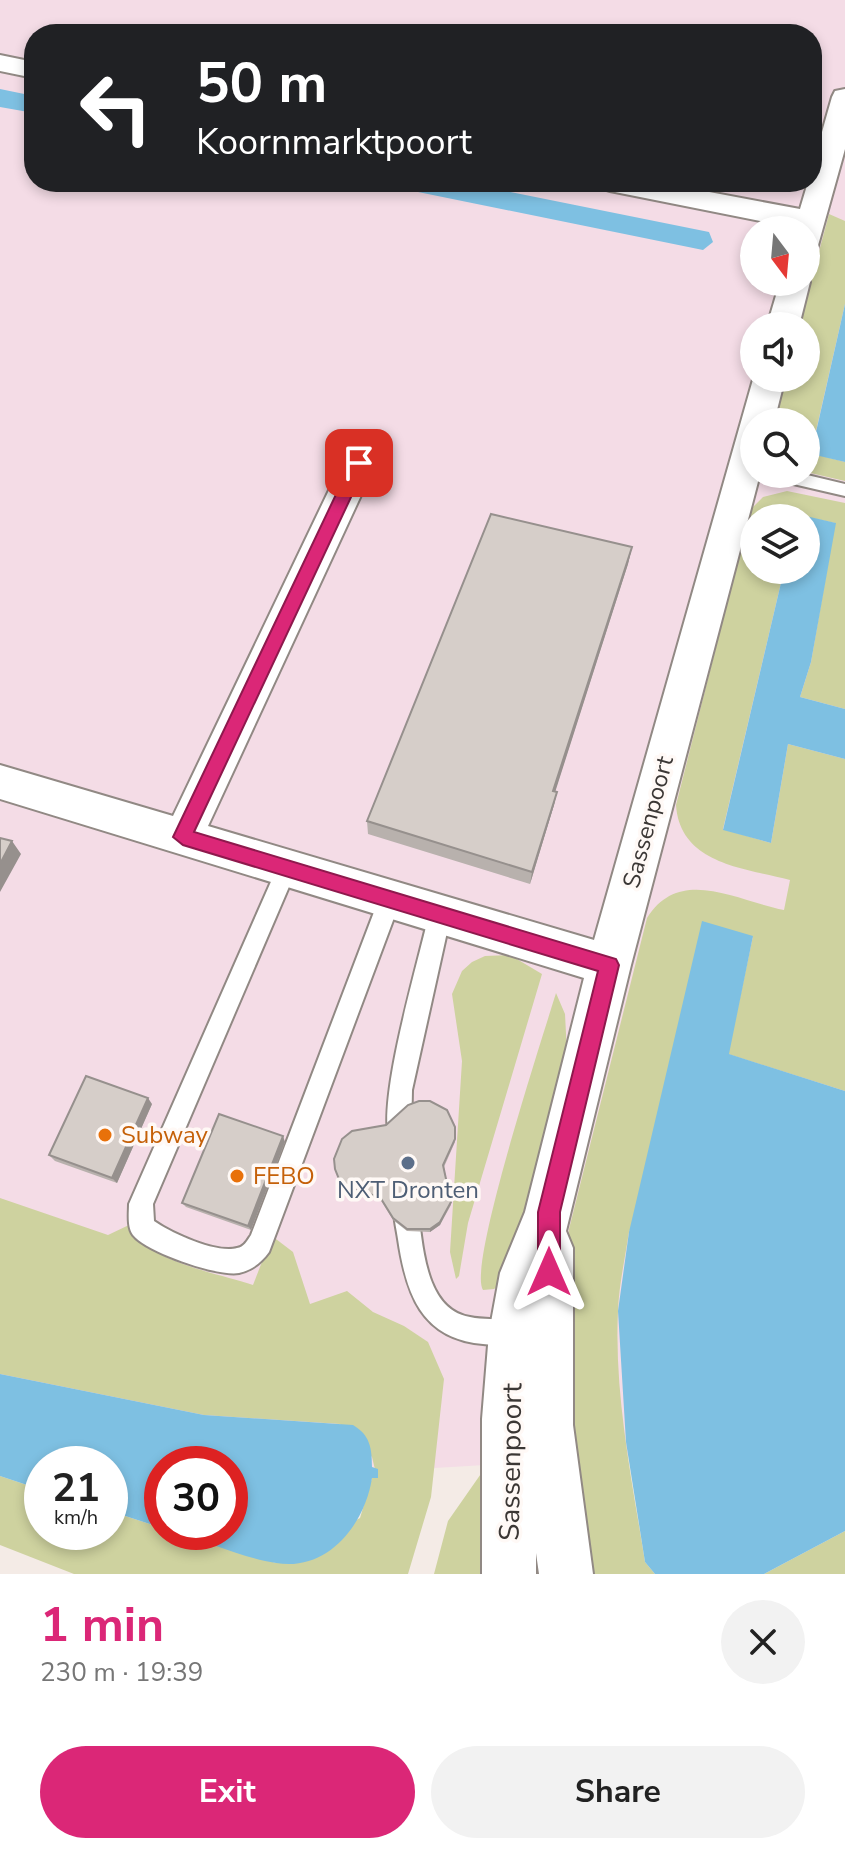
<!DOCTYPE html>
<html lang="en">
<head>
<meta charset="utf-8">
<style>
  :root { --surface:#fff; --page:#f2f2f2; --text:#222; --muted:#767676; --accent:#db2777 }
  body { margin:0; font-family:"Nunito Sans",sans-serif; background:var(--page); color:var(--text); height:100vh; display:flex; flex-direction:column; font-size:30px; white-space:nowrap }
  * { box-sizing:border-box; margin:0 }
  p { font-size:26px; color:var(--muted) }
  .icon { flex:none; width:44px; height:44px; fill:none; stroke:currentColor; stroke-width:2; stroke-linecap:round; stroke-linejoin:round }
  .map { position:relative; height:1574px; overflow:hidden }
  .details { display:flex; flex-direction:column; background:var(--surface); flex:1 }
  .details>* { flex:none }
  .hud { position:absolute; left:24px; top:24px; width:798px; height:168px; border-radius:32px; box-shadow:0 4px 12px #0003; background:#202124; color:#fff; overflow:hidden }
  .needle { width:52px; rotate:164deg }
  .tools { position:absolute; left:740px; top:216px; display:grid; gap:16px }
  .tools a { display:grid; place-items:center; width:80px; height:80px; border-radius:50%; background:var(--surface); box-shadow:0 4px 12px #0003; font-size:40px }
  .speed { position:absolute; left:24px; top:1446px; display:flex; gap:16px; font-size:40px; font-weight:700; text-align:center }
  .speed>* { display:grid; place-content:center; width:104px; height:104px; border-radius:50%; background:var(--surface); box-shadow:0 4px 12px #0003; line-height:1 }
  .speed small { font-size:20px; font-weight:400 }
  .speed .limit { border:12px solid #d22; background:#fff; color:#111 }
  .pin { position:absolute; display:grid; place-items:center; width:68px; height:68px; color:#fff; margin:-34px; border-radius:16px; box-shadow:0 4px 12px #0006 }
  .me { position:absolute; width:88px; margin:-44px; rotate:0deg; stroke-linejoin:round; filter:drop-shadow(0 0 6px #0008) }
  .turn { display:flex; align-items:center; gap:28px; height:168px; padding:0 40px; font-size:36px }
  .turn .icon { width:104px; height:104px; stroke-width:2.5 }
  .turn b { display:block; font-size:56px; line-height:68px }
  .round { display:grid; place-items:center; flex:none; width:84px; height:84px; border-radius:42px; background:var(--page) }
  .overview { display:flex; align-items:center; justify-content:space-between; height:136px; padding:0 40px }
  h1 { font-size:48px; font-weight:700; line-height:60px; color:var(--accent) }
  .button { display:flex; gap:16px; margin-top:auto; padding:16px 40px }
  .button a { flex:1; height:92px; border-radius:48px; background:var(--accent); color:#fff; font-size:32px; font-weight:700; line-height:92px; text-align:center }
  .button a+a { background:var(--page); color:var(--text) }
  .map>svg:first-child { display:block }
  .industrial { fill:#f4dce6; fill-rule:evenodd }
  .green { fill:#ced29f }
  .water { fill:#7ec0e2 }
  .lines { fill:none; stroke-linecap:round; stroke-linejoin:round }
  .service-casing { stroke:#918984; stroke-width:4 }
  .minor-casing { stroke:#918984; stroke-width:4 }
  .service { fill:#fff; fill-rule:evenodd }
  .minor { fill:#fff; fill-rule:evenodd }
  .wall { fill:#b8b1ad }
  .shaded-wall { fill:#96908d }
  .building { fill:#d6cec9; stroke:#96908d; stroke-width:2 }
  .route { fill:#db2777; stroke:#8e194d; stroke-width:2 }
  .food-dot { fill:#e8710a; stroke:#fff9f6; stroke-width:3 }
  .service-dot { fill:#5c6f8a; stroke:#fff9f6; stroke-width:3 }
  .labels { text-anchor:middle; stroke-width:7; stroke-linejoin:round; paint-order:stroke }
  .street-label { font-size:24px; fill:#3b3735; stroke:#fff9f6 }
  .food-label { font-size:24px; fill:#c56008; stroke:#fff9f6; text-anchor:start }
  .service-label { font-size:24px; fill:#4e5e75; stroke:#fff9f6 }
  .near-street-label { font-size:28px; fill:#3b3735; stroke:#fff9f6 }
</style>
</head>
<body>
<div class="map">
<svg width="845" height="1574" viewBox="0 0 845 1574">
  <rect width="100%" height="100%" fill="#f4ebe6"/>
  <path class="industrial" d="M0 0H845V1371L700 1452 267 1478 0 1388ZM34 34H812V182H34ZM754 230H806V282H754ZM754 326H806V378H754ZM754 422H806V474H754ZM754 518H806V570H754Z"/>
  <path class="green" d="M829 214 845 221V304L811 453 845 462V481L806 472V422H774L785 378H806V326H799Z
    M787 491 845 503V709L800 697 811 662 835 523 797 515 796 518H754V570H784L723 829 771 843 788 744 845 759V1091L728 1054 753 936 629 1232C625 1258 619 1285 618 1311 614 1394 632 1480 645 1562L655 1574H587L574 1507 564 1267 569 1229 647 918C680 865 737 901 784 910L790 880C744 868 680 864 676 805L751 509 763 497Z
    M510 955 542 974 468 1223 459 1276 456 1279 450 1252 462 1061 452 994 462 971 472 962 485 956Z
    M556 993 565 1014 567 1053 514 1248 501 1284 494 1289 483 1290C467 1267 544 1033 556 993Z
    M0 1198 108 1235 129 1225C144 1261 217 1273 253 1285L272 1236 293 1252 310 1304 347 1291 373 1312 404 1326 428 1342 444 1379 431 1497 408 1574H74L0 1545V1476L42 1490V1532H110V1511L162 1528V1532H176L276 1563 360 1518 372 1478H377L372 1457 340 1424 204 1415 0 1374Z
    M485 1468 490 1574H434L448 1521Z
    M845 1531V1574H764Z"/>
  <path class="water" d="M0 89 34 96V113L0 107Z
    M369 182H461L709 232 713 242 703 250Z
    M845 304V462L811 454Z
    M797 514 836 523 811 662 800 697 845 709V759L788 744 771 843 723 830 784 570H806V518H796Z
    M702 921 753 936 729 1054 845 1091V1531L764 1574H655L645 1562 626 1442 618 1311 629 1232Z
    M0 1374 204 1415 353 1425C370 1435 372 1448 372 1467L378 1469V1478H372C365 1524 328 1572 276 1563 243 1558 208 1542 176 1532H230V1464H162V1528L110 1511V1464H42V1490L0 1476Z"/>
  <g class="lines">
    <g class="service-casing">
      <path id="service" d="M767 474H803L845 484V496L776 480Z
        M287 859 294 861 297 868 153 1204 154 1221C171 1233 217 1254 237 1248 244 1247 247 1241 251 1235L379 899 383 892 390 889 397 892 401 899 269 1252C261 1263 252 1270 239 1273 218 1277 146 1252 133 1235 127 1227 129 1213 129 1204L277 868 280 861Z
        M440 904 447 907 451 914 412 1090 411 1138 407 1146 399 1150 391 1146C374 1107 419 961 429 914L433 907Z
        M405 1193 413 1197 417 1205C423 1241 423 1309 470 1317 488 1321 508 1317 526 1324L530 1333 526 1342C513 1347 497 1345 483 1344 421 1339 406 1293 398 1239 396 1225 391 1210 397 1197Z"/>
    </g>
    <g class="minor-casing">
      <path id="minor" d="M0 55 34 62V78L0 71Z
        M845 89V149L817 249 806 252V230L610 191 600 188 596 182H656L800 209 808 182H812V167L832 97 835 91Z
        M806 275 810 282 799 326H767L780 282H806Z
        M754 376 785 378 774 422H754V474H760L631 965 566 1231 573 1248V1425L593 1574H539L536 1553V1574H482V1419L489 1333 500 1273 525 1212 584 978 0 799V765L173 816 342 463 347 454 359 451 371 454 376 463 208 826 594 940Z"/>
    </g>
    <use href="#service" class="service"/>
    <use href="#minor" class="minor"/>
  </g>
  <path class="wall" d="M632 547 628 564 555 791 557 792 554 805 530 884 368 834 367 821Z
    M152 1104 117 1183 55 1161 49 1155Z
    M386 1125 455 1142 444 1167 451 1205 440 1225 430 1232 407 1231 393 1220 380 1199 353 1192 340 1182 336 1172Z
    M285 1142 251 1230 186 1207 182 1203Z"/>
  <path class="shaded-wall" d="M632 547 628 564 551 805 553 791Z
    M557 792 554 805 530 884 532 872Z
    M12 841 21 854 0 892V864Z
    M148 1098 152 1104 117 1183 112 1178Z
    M283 1136 285 1142 251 1230 248 1226Z
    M451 1202 440 1225 430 1232V1229Z"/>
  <path class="building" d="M491 514 632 547 553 791 557 792 532 872 367 821Z
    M0 838 12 841 0 864Z
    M86 1076 148 1098 112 1178 49 1155Z
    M419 1101H430L447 1110 455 1127V1139L443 1165 451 1202 440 1222 430 1229H407L393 1218 380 1197 352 1189 339 1179 335 1169 334 1159 342 1139 352 1131 386 1125 408 1105Z
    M219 1114 283 1136 248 1226 182 1203Z"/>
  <path class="route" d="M359 457 367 463 194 832 616 959 619 965 560 1212V1272L557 1280 549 1283 541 1280 538 1272V1212L598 971 183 845 173 837 351 463Z"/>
  <g class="food-dot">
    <circle cx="105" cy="1135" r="8"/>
    <circle cx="237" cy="1176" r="8"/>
  </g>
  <circle class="service-dot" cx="408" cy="1163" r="8"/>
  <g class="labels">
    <g class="street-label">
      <text transform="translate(648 822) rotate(-75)" y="8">Sassenpoort</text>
    </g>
    <g class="food-label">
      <text x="121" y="1143">Subway</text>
      <text x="253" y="1184">FEBO</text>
    </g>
    <g class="service-label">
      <text x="408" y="1198">NXT Dronten</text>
    </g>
    <g class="near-street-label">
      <text transform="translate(510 1462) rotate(-89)" y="10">Sassenpoort</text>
    </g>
  </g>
</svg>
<div class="tools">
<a><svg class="needle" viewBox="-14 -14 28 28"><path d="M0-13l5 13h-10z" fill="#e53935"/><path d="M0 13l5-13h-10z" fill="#767676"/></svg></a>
<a><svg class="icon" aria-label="sound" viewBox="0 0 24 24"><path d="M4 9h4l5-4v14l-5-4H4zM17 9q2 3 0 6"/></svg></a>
<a><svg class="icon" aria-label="search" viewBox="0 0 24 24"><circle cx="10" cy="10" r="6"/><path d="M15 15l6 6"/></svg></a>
<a><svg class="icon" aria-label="layers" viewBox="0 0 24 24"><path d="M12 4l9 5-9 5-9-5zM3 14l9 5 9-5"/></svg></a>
</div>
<div class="speed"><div>21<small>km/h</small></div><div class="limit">30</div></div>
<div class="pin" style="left:359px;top:463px;background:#d93025"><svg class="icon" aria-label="arrive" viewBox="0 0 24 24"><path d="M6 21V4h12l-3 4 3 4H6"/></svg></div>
<svg class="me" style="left:549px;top:1272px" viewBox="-20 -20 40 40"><path d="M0-17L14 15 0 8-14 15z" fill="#db2777" stroke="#fff" stroke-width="4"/></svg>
<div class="hud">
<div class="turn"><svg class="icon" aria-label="left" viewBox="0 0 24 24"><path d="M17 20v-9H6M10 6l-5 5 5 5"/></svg><div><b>50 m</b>Koornmarktpoort</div></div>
</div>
</div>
<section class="details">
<div class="overview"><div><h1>1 min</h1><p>230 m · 19:39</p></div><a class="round"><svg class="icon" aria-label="close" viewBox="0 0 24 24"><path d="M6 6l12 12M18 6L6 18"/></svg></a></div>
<div class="button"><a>Exit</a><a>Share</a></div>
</section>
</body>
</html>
